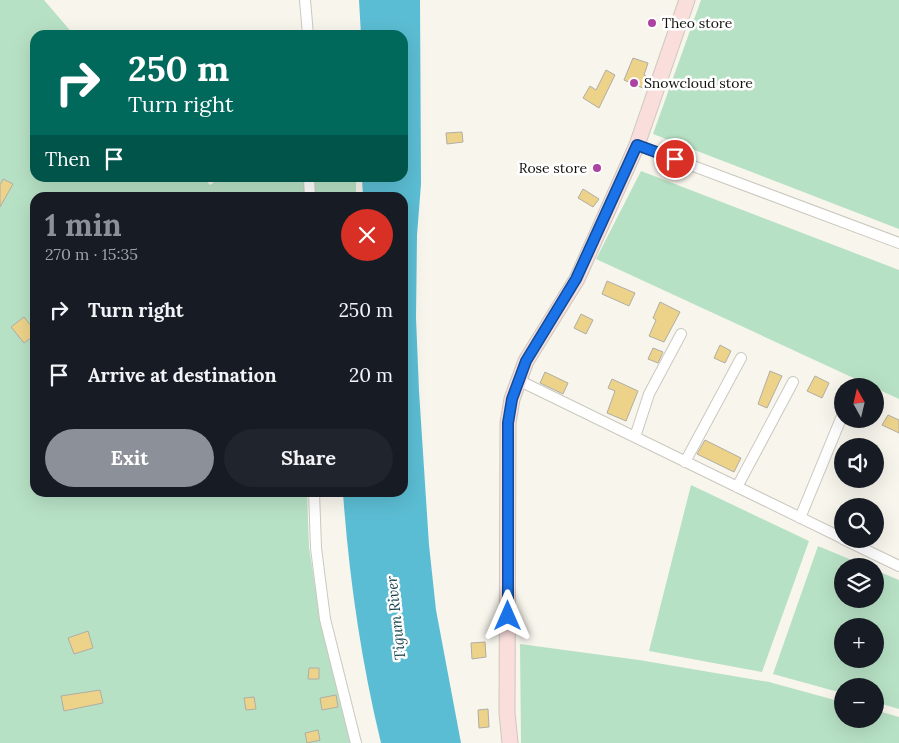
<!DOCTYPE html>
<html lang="en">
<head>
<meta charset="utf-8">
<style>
  :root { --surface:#171b24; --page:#20242c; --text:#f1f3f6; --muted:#9ea1a6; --accent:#8c9099 }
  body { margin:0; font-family:Lora,serif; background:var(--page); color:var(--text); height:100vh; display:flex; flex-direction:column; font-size:19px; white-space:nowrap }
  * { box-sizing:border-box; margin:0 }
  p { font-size:16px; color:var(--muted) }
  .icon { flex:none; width:28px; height:28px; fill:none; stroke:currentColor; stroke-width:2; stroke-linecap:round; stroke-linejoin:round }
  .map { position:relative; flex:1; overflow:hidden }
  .details { position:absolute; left:30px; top:192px; width:378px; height:305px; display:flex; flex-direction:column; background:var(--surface); border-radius:15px; box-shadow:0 5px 20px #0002 }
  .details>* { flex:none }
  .guide { position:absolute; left:30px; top:30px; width:378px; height:152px; border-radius:15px; box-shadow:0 5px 20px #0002; background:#00695c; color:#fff; overflow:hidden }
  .needle { width:32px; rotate:352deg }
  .tools { position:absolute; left:834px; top:378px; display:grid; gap:10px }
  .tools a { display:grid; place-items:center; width:50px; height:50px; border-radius:50%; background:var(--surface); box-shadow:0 5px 20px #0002; font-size:25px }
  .pin { position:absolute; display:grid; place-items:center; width:42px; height:42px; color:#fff; margin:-21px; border:2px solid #fff; border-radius:50%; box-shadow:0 1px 5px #0007 }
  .me { position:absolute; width:55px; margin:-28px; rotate:0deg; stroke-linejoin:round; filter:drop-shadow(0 0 4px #0008) }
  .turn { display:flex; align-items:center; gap:18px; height:105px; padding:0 15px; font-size:22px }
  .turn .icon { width:65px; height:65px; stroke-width:2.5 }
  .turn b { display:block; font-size:35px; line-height:42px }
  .then { display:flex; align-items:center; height:48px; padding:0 15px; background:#0003; gap:10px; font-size:19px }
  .round { display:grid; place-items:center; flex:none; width:52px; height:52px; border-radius:26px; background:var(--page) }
  .head { display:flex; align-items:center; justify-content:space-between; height:85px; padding:0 15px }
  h1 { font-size:30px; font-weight:800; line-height:38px; color:var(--accent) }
  .button { display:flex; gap:10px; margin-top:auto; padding:10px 15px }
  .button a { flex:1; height:58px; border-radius:30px; background:var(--accent); color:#fff; font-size:20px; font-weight:800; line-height:58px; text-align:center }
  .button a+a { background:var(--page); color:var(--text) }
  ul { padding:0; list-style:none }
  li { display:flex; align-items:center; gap:15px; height:65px; padding:0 15px }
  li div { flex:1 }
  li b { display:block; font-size:19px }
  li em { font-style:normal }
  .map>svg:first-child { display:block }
  .green { fill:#b7e1c5; fill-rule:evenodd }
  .water { fill:#5bbdd3 }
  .building { fill:#edd38a; stroke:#b0ada5 }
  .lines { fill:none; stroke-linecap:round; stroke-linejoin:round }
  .street-casing { stroke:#cbc8bf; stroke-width:12 }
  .secondary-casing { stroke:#cbc8bf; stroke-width:17 }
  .street { stroke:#fff; stroke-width:10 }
  .secondary { stroke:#f9dedc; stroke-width:15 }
  .route-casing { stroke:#114b97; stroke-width:12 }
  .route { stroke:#1a73e8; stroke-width:9 }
  .poi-dot { fill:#ad42a3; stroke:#fff; stroke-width:2 }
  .labels { text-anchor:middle; stroke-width:5; stroke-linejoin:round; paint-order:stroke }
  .poi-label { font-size:14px; fill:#11100e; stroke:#fff; text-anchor:start }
  .water-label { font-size:15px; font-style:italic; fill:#16434d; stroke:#fff }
</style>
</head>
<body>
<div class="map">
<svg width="899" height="743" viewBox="0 0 899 743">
  <rect width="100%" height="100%" fill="#f8f5ed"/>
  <path class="green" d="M0 0H44L74 35H35V178H204L210 185 220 178H356V197L35 198V492L307 493 309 547 320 617 351 743H0Z
    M701 0H899V229L653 134Z
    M641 171 899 270V399L596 259Z
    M691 485 809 541 762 672 649 651Z
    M818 546 866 566H842V599H875V570L899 580V709L875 702V686H842V693L773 674ZM842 626H875V659H842Z
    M520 644 639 660 769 682 842 702V719H875V710L899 717V743H521Z"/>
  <path class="water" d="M359 0H420L421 184 417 235 416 318 419 391 429 545 436 610 461 743H381C361 660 349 577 343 493L402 492V198L363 197 362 178H402V35H361Z"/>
  <path class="building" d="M633 58 648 63 644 75 650 78 645 89 624 80Z
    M606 70 615 75 599 108 583 98 590 86 596 90Z
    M462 132 463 142 447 144 446 133Z
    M3 179 13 184 0 207V185Z
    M583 189 599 199 593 207 578 198Z
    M607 281 635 293 629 306 602 294Z
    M660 302 680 312 664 342 649 336 656 320 653 318Z
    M581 314 593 320 586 334 574 328Z
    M24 317 35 331V335L24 343 11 327Z
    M720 345 731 351 725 363 714 358Z
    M653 348 663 352 658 363 648 359Z
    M770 371 782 376 767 408 758 404Z
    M545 372 568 383 563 394 540 383Z
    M815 376 829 383 822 398 807 391Z
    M612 379 638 391 626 421 607 413 615 391 608 388Z
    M888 415 899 420V433L882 425Z
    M705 440 741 458 734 472 697 454Z
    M88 631 93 648 74 654 68 638Z
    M485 642 486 657 472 659 471 643Z
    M309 668H319V679H308Z
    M100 690 103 703 64 711 61 696Z
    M336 695 338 707 322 710 320 698Z
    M254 697 256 709 246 710 244 698Z
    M488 709 489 727 479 728 478 710Z
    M318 730 320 740 307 743 305 733Z"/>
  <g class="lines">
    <g class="street-casing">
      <path id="street" d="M305 0 308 35
        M637 145 899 243
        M309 178 310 198
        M518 380 842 538
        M635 437 649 394 681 334
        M685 462 741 358
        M737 487 793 382
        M314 492 316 548 325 619 356 743
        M800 518 842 416
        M843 539 899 566"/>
    </g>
    <g class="secondary-casing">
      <path id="secondary" d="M510 743 507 713 508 423 512 399 526 361 577 279 637 145 687 0"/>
    </g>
    <use href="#street" class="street"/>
    <use href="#secondary" class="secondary"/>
  </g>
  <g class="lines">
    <g class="route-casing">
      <path id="route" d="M508 616V423L512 399 526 361 576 279 637 145 675 159"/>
    </g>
    <use href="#route" class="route"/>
  </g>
  <g class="poi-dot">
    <circle cx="652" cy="23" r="5"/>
    <circle cx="634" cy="83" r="5"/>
    <circle cx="597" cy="168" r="5"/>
  </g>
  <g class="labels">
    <g class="poi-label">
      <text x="662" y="28">Theo store</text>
      <text x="644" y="88">Snowcloud store</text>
      <text x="587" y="173" text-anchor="end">Rose store</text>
    </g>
    <g class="water-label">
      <text transform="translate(396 618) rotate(-96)" y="5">Tigum River</text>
    </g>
  </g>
</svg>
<div class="tools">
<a><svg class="needle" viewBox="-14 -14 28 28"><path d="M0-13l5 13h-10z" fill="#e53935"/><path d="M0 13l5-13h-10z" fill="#9ea1a6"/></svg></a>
<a><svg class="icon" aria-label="sound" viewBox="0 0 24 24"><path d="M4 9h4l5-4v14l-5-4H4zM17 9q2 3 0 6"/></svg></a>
<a><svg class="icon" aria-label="search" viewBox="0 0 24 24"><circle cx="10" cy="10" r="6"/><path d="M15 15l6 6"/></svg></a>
<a><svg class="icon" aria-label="layers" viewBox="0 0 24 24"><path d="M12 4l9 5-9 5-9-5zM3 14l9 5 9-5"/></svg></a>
<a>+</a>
<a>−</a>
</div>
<div class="pin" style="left:675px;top:159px;background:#d93025"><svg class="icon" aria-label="arrive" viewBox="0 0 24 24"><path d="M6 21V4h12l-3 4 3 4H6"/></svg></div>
<svg class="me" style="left:508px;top:616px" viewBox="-20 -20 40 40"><path d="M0-17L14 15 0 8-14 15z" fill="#1a73e8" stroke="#fff" stroke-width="4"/></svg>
<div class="guide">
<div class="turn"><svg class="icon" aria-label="right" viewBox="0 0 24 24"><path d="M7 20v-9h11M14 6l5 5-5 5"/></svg><div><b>250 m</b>Turn right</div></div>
<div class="then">Then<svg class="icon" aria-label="arrive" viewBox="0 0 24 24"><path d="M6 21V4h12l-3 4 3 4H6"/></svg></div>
</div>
<section class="details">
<div class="head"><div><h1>1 min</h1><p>270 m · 15:35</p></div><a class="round" style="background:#d93025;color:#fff"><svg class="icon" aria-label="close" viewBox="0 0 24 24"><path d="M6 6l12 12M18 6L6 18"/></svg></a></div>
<ul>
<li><svg class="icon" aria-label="right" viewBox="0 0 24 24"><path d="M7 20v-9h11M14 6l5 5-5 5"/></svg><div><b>Turn right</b></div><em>250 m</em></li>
<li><svg class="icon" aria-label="arrive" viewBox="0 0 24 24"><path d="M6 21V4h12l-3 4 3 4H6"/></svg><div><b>Arrive at destination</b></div><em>20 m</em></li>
</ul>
<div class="button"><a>Exit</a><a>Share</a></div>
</section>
</div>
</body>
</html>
